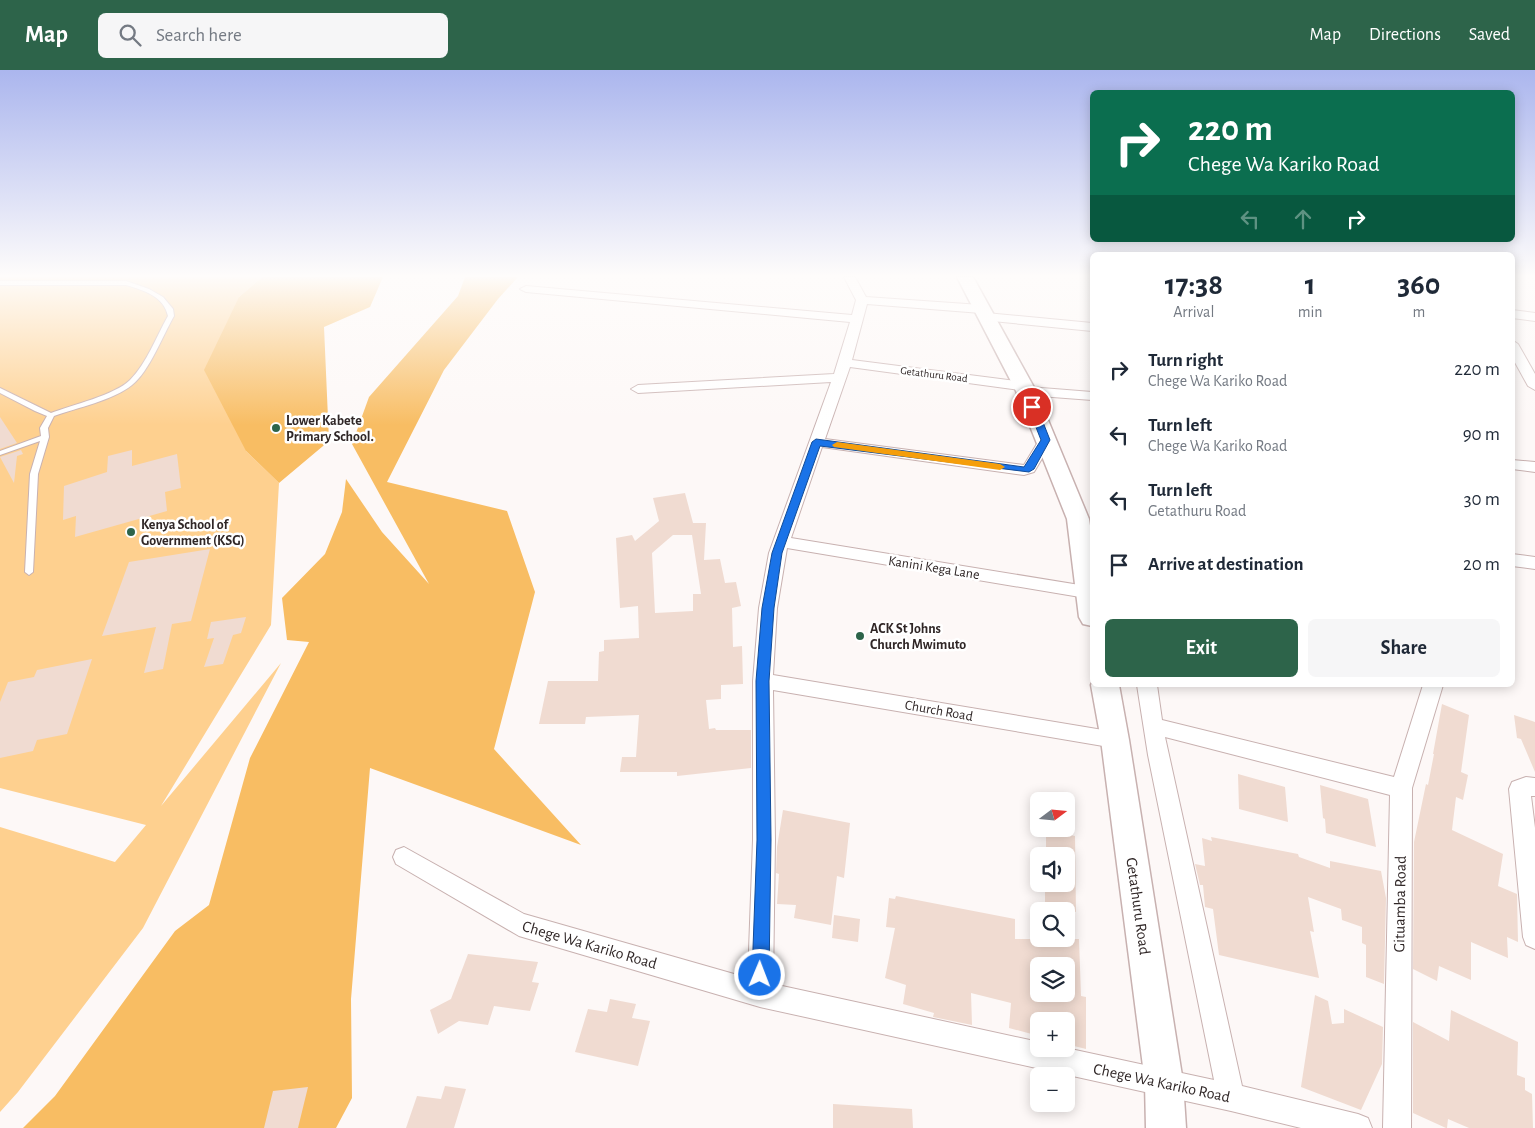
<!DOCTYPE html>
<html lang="en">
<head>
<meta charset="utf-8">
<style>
  :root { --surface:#fff; --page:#f6f6f7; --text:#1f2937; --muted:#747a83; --accent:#2d644a }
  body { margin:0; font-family:"Alegreya Sans",sans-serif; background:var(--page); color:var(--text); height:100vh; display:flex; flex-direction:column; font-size:19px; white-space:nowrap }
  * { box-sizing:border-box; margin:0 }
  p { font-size:16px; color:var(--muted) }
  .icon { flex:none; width:28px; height:28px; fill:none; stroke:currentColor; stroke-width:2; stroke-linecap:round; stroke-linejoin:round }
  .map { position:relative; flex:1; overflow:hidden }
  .drawer { position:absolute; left:1090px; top:182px; width:425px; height:435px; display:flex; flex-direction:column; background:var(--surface); border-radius:8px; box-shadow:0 2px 12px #0003 }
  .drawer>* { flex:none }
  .guide { position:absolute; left:1090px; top:20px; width:425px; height:152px; border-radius:8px; box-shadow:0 2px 12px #0003; background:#0b6e4f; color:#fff; overflow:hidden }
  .needle { width:32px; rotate:74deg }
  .controls { position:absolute; left:1030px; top:722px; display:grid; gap:10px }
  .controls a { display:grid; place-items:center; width:45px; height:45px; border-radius:8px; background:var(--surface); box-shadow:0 2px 12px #0003; font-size:25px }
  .pin { position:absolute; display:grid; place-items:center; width:42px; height:42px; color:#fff; margin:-21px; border:2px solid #fff; border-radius:50%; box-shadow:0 1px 5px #0007 }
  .me { position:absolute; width:55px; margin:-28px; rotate:1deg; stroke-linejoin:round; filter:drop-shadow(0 0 4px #0008) }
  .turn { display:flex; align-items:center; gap:18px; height:105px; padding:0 15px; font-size:22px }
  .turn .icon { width:65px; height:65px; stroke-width:2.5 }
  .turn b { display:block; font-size:35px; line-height:42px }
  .lanes { display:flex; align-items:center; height:48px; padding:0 15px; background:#0003; justify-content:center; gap:25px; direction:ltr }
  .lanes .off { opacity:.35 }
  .eta { display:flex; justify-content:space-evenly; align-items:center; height:85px; text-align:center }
  .eta b { font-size:30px; font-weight:700; line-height:35px }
  .primary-button { display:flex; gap:10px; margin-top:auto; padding:10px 15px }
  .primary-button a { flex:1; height:58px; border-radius:8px; background:var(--accent); color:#fff; font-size:20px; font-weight:700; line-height:58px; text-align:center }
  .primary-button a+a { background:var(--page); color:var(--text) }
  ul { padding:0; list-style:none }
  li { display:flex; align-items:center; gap:15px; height:65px; padding:0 15px }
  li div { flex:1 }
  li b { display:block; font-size:19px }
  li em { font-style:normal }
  header { display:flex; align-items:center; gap:30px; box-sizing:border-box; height:70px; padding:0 25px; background:var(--accent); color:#fff }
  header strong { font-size:24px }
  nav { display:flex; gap:28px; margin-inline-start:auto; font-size:18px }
  .search { width:350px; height:45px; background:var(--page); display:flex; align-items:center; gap:12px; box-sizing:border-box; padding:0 18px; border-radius:8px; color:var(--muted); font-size:19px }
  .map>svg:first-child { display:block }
  .green { fill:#fed08f }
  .forest { fill:#f8bd63 }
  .building { fill:#f0dbd1; fill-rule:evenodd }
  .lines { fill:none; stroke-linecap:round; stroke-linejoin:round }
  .lane-casing { stroke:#c8b1b0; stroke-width:2 }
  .street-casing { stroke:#c8b1b0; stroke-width:2 }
  .secondary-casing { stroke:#c8b1b0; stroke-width:3 }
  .lane { fill:#fff; fill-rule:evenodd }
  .street { fill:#fff; fill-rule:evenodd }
  .secondary { fill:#fff; fill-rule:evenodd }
  .route { fill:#1a73e8; stroke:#114b97 }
  .slow { fill:#f59e0b }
  .poi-dot { fill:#2d644a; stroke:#fff; stroke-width:2 }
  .labels { text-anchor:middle; stroke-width:5; stroke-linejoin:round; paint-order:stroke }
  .far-street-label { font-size:11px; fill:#302727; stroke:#fff }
  .poi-label { font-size:14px; font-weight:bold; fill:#302727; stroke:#fff; text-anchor:start }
  .street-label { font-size:14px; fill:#302727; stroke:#fff }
  .near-street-label { font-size:16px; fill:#302727; stroke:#fff }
</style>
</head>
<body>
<header>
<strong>Map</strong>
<div class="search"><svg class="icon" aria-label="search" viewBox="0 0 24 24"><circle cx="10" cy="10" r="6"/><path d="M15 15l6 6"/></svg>Search here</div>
<nav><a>Map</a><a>Directions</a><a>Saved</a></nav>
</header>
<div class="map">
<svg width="1535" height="1058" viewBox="0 0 1535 1058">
  <rect width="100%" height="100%" fill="#fdf8f7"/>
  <path class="green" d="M0 207H262L239 227 246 381 279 413 271 555 161 736 281 593 143 858 18 1022 0 1042V757L115 792 146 755 0 718Z"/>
  <path class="forest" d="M262 207H383L370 237 324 257 329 371 279 413 246 381 204 300 239 227Z
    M465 207H518L498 229 444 300 387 412 507 441 535 522 494 679 581 775 370 698 351 929 352 1028 336 1058H23L55 1026 175 861 209 835 250 688 309 572 287 570 282 528 325 484 342 442 346 409 382 462 429 514 352 374 369 327 458 226Z"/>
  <path class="building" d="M0 347 17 373 0 379Z
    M21 380 23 384 17 386 14 413 0 387Z
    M132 380V396L177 384 181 418 165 422 167 441 75 467 76 446 63 450 64 416 107 402 108 386Z
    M685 423 693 453H706L704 490 720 489 725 513 736 512 741 536 732 538 733 577 742 576 743 614 721 615V629L706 630 709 659 715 658 716 660H751V698L677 706V702H620L622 687H636L639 645 586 647 585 654H539L548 611H598L599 582 604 581V570L639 568 638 536 620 538 616 468 632 465 635 471 659 451 653 428ZM673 465H692L701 524H693V541L655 543 652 483Z
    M210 479 191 551 172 554 163 599 144 603 156 557 102 566 129 492Z
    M246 547 241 563 233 565 223 594 204 597 214 568 207 569 211 552Z
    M92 589 67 664 37 670 33 681 0 688V632L8 612 34 607 37 600Z
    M1442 634 1469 645 1461 702 1468 705 1463 730 1456 727 1452 760 1503 784 1498 816 1517 824 1518 872 1507 867 1508 888 1471 872V910L1439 896 1437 911 1413 899 1414 772 1426 714 1428 715 1434 684H1433Z
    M1514 645 1535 652V702L1521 669 1517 668Z
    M1238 704 1285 717 1288 752 1239 739Z
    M1320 715 1368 729 1376 777 1326 763 1325 749 1323 748Z
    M783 740 850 753 844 808 837 806 831 855 794 848 796 835 777 834 779 804 776 803 777 777Z
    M1046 760 1075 766 1076 842 1045 835V814H1066V786H1046Z
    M1211 767 1298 784 1299 787 1330 798V791L1381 801 1386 828 1384 914 1366 907V875L1362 873V857L1342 850 1341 839 1308 827 1314 862 1310 861 1319 908 1219 885 1213 839 1205 837 1203 815H1200L1195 794 1205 796 1202 768 1212 771Z
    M896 826 1015 849V869H1079L1081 926 1086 927V979L1066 974V951H1039V966L1009 958 1011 933 971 923 972 955 933 947 934 943 903 934 906 915 885 908 895 858 886 857 889 828 895 829ZM1039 896H1066V924H1039Z
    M834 845 860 849 858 872 832 868Z
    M468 884 538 892 532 912 539 913 530 941 494 936 488 955 459 951 438 964 430 940 451 929Z
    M1315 925 1328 931 1332 954 1344 953V939L1383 957 1382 994 1361 1040 1301 1017Z
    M610 929 636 934 632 948 650 951 638 996 575 982 588 939 607 942Z
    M1451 940 1518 972 1517 1005 1525 1008V1020L1532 1024 1533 1058H1469L1448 1049 1447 1058H1446L1413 1043V952L1449 971Z
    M445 1016 466 1019 454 1058H406L417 1026 441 1029Z
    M308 1017 298 1058H264L273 1021Z
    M833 1034 912 1039 913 1058H833Z"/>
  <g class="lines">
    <g class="lane-casing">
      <path id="lane" d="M0 211H126L149 219 163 227 173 239 174 246C163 265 149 302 132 315 114 330 76 338 54 346L48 358 49 367 38 404 33 502 29 505 25 502 30 404 40 371 0 385V381L41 366 40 358 47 346 35 341 0 323V318L51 343C72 335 115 325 130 310 147 293 156 267 168 246 164 226 143 220 126 215H0Z"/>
    </g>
    <g class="street-casing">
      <path id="street" d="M844 207H855L866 227 981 235 987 239 981 243 867 234 852 290 1023 312 1028 313 1029 317 1092 322V330L1026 325 1021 324 1020 320 850 297 825 369 1024 395 1041 367H1051L1053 370 1034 402 1024 405 822 377 791 468 1092 517V529L787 478 777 538 773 605 1115 662 1122 664 1125 670 1122 676 1115 678 773 620 775 770 773 914 1039 972V979L1066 978 1214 1010 1148 685 1137 615H1157L1162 650 1394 707 1423 615H1443L1412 718 1411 1058H1383L1390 725 1165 667 1242 1016 1358 1044 1368 1048 1372 1058H1301L1231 1041 760 937 519 866 396 794 393 787 396 780 404 777 524 844 748 908 753 770V611L759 538 769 483 831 312 638 323 631 319 638 315 834 304 850 252 526 222 520 219 526 216 852 245 856 230Z
        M1512 240 1535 243V251L1512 248Z
        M986 243 1092 253V261L982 250 980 247Z
        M1512 270 1518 274 1535 304V320L1528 316 1512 287Z
        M1512 390 1535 392V402L1512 399Z
        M1512 484 1535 487V499L1512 496Z
        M1526 707 1535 708V726H1531L1535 758V879L1526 875 1523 867 1509 719 1512 712Z"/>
    </g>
    <g class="secondary-casing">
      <path id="secondary" d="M957 207H973L1036 321 1089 449 1092 469V556L1083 554 1079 547 1067 449 1016 321Z
        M1092 613V615H1119L1129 670 1183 1012 1186 1058H1146L1145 1012 1101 670 1091 615Z"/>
    </g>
    <use href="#lane" class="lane"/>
    <use href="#street" class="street"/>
    <use href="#secondary" class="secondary"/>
  </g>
  <linearGradient id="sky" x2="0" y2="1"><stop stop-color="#abb6ee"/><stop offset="0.58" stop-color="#fefcfb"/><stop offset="1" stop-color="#fefcfb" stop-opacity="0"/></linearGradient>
  <rect width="1535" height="355" fill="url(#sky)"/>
  <path class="route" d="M1032 334 1037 337 1050 370 1034 399 1029 402 820 376 782 483 774 538 769 611 771 770 769 905 766 910 760 913 755 910 752 905 757 770 756 611 762 538 772 483 812 372 816 369 1024 397 1041 370 1028 337Z"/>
  <path class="slow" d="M837 372 1000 394 1005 397 1000 400 834 377 832 375Z"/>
  <g class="poi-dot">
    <circle cx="276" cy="358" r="5"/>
    <circle cx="131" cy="462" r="5"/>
    <circle cx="860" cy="566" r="5"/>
  </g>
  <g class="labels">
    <g class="far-street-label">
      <text transform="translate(934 304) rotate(7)" y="4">Getathuru Road</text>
    </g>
    <g class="poi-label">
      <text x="286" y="355">Lower Kabete<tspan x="286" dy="16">Primary School.</tspan></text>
      <text x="141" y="459">Kenya School of<tspan x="141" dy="16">Government (KSG)</tspan></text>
      <text x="870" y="563">ACK St Johns<tspan x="870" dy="16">Church Mwimuto</tspan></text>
    </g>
    <g class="street-label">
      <text transform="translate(934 497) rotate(9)" y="5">Kanini Kega Lane</text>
      <text transform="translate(939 640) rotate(10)" y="5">Church Road</text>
    </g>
    <g class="near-street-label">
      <text transform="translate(1399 834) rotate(-89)" y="6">Gituamba Road</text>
      <text transform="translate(1139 836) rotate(82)" y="6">Getathuru Road</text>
      <text transform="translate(590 874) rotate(16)" y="6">Chege Wa Kariko Road</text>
      <text transform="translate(1162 1012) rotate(12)" y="6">Chege Wa Kariko Road</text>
    </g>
  </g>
</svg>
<div class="controls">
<a><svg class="needle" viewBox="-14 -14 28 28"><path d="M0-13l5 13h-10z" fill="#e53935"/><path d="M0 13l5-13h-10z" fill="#747a83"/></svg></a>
<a><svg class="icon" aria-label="sound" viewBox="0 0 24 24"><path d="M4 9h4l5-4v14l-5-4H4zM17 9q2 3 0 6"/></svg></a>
<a><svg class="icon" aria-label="search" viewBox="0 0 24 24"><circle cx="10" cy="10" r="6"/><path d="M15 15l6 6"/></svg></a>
<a><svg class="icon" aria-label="layers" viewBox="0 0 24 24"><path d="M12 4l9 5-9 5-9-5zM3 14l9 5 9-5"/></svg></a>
<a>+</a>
<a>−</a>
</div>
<div class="pin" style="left:1032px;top:337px;background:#d93025"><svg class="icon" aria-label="arrive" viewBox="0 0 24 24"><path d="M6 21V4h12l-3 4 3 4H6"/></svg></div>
<svg class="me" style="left:760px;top:905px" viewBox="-20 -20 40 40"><circle r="17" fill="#1a73e8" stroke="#fff" stroke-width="3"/><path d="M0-11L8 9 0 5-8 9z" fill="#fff"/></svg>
<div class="guide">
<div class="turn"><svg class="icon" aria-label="right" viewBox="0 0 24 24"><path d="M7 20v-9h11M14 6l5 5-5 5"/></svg><div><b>220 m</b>Chege Wa Kariko Road</div></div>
<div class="lanes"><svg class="icon off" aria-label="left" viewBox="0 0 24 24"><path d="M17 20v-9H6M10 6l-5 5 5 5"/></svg><svg class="icon off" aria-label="ahead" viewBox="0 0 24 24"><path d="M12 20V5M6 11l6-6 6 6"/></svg><svg class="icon" aria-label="right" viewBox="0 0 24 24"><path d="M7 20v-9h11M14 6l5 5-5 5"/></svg></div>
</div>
<section class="drawer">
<div class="eta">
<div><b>17:38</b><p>Arrival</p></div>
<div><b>1</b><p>min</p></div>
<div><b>360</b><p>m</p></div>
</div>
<ul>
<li><svg class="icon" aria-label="right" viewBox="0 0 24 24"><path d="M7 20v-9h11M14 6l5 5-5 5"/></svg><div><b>Turn right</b><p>Chege Wa Kariko Road</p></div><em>220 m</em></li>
<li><svg class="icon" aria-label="left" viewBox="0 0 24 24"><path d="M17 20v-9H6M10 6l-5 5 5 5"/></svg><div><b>Turn left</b><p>Chege Wa Kariko Road</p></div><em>90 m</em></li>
<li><svg class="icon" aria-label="left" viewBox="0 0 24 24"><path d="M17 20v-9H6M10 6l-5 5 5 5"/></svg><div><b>Turn left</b><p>Getathuru Road</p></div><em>30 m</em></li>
<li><svg class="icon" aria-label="arrive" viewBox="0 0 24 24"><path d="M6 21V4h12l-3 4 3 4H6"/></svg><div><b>Arrive at destination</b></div><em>20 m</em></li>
</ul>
<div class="primary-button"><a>Exit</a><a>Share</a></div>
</section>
</div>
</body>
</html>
